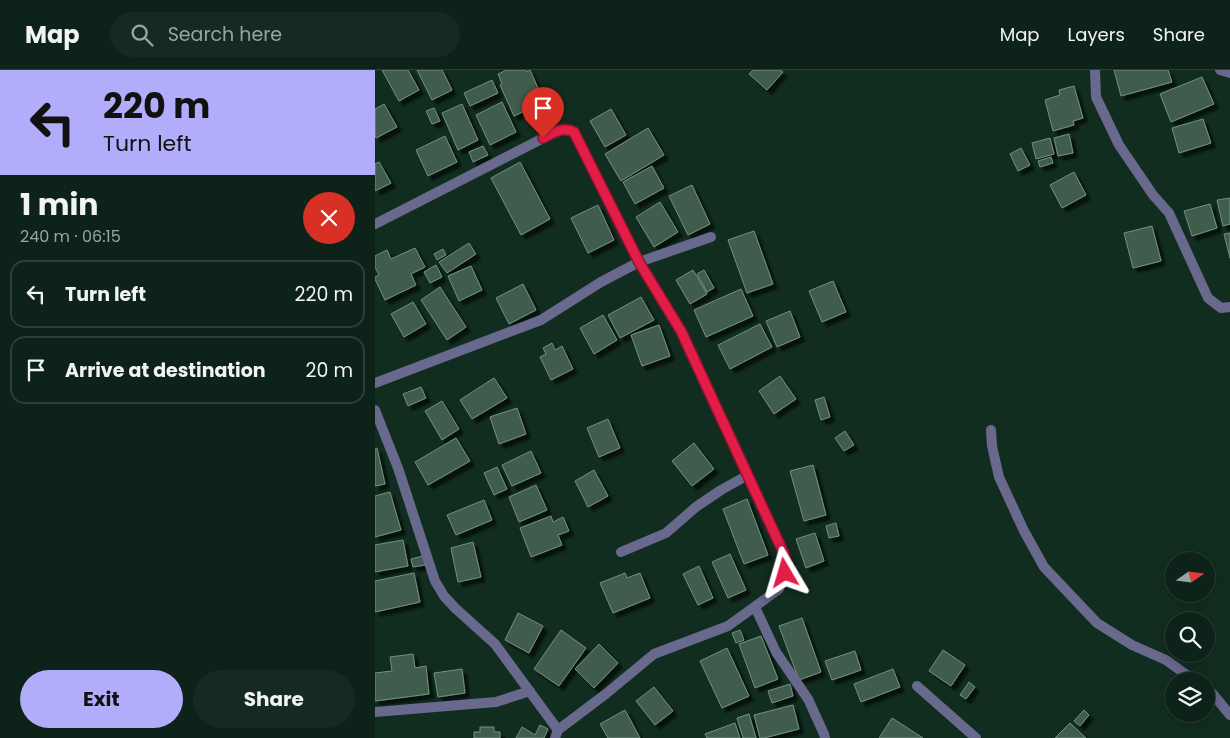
<!DOCTYPE html>
<html lang="en">
<head>
<meta charset="utf-8">
<style>
  :root { --surface:#0d2218; --page:#162a21; --text:#f1f3f6; --muted:#9aa4a2; --line:#2d3f37; --accent:#b1adfa }
  body { margin:0; font-family:Poppins,sans-serif; background:var(--page); color:var(--text); height:100vh; display:flex; flex-direction:column; font-size:19px; white-space:nowrap }
  * { box-sizing:border-box; margin:0 }
  p { font-size:16px; color:var(--muted) }
  .icon { flex:none; width:28px; height:28px; fill:none; stroke:currentColor; stroke-width:2; stroke-linecap:round; stroke-linejoin:round }
  .map { position:relative; flex:1; overflow:hidden }
  .panel { display:flex; flex-direction:column; background:var(--surface); width:375px }
  .panel>* { flex:none }
  .guide { background:#b1adfa; color:#111; overflow:hidden }
  .needle { width:32px; rotate:76deg }
  .fabs { position:absolute; left:790px; top:482px; display:grid; gap:10px }
  .fabs a { display:grid; place-items:center; width:50px; height:50px; border-radius:50%; background:var(--surface); box-shadow:0 2px 12px #0003,0 0 0 1px var(--line); font-size:25px }
  .pin { position:absolute; display:grid; place-items:center; width:42px; height:42px; color:#fff; margin:-51px -21px; border-radius:50% 50% 50% 0; rotate:-45deg; box-shadow:0 0 5px #0007 }
  .pin .icon { rotate:45deg }
  .me { position:absolute; width:55px; margin:-28px; rotate:353deg; stroke-linejoin:round; filter:drop-shadow(0 0 4px #0008) }
  .turn { display:flex; align-items:center; gap:18px; height:105px; padding:0 20px; font-size:22px }
  .turn .icon { width:65px; height:65px; stroke-width:2.5 }
  .turn b { display:block; font-size:35px; line-height:42px }
  .round { display:grid; place-items:center; flex:none; width:52px; height:52px; border-radius:26px; background:var(--page) }
  .summary { display:flex; align-items:center; justify-content:space-between; height:85px; padding:0 20px }
  h1 { font-size:30px; font-weight:700; line-height:38px }
  .primary-button { display:flex; gap:10px; margin-top:auto; padding:10px 20px }
  .primary-button a { flex:1; height:58px; border-radius:30px; background:var(--accent); color:#111; font-size:20px; font-weight:700; line-height:58px; text-align:center }
  .primary-button a+a { background:var(--page); color:var(--text) }
  ul { padding:0; list-style:none }
  li { display:flex; align-items:center; gap:15px; height:68px; margin:0 10px 8px; padding:0 10px; border:2px solid var(--line); border-radius:15px }
  li div { flex:1 }
  li b { display:block; font-size:19px }
  li em { font-style:normal }
  header { display:flex; align-items:center; gap:30px; box-sizing:border-box; height:70px; padding:0 25px; background:var(--surface); border-bottom:1px solid var(--line) }
  header strong { font-size:24px }
  nav { display:flex; gap:28px; margin-inline-start:auto; font-size:18px }
  .search { width:350px; height:45px; background:var(--page); display:flex; align-items:center; gap:12px; box-sizing:border-box; padding:0 18px; border-radius:28px; color:var(--muted); font-size:19px }
  main { display:flex; flex:1; min-height:0 }
  .map>svg:first-child { display:block }
  .building { fill:#3f5c4e; stroke:#729180; filter:url(#shadow) }
  .lines { fill:none; stroke-linecap:round; stroke-linejoin:round }
  .minor { stroke:#69688d; stroke-width:10 }
  .route-casing { stroke:#92132f; stroke-width:12 }
  .route { stroke:#e11d48; stroke-width:9 }
</style>
</head>
<body>
<header>
<strong>Map</strong>
<div class="search"><svg class="icon" aria-label="search" viewBox="0 0 24 24"><circle cx="10" cy="10" r="6"/><path d="M15 15l6 6"/></svg>Search here</div>
<nav><a>Map</a><a>Layers</a><a>Share</a></nav>
</header>
<main>
<section class="panel">
<div class="guide">
<div class="turn"><svg class="icon" aria-label="left" viewBox="0 0 24 24"><path d="M17 20v-9H6M10 6l-5 5 5 5"/></svg><div><b>220 m</b>Turn left</div></div>
</div>
<div class="summary"><div><h1>1 min</h1><p>240 m · 06:15</p></div><a class="round" style="background:#d93025;color:#fff"><svg class="icon" aria-label="close" viewBox="0 0 24 24"><path d="M6 6l12 12M18 6L6 18"/></svg></a></div>
<ul>
<li><svg class="icon" aria-label="left" viewBox="0 0 24 24"><path d="M17 20v-9H6M10 6l-5 5 5 5"/></svg><div><b>Turn left</b></div><em>220 m</em></li>
<li><svg class="icon" aria-label="arrive" viewBox="0 0 24 24"><path d="M6 21V4h12l-3 4 3 4H6"/></svg><div><b>Arrive at destination</b></div><em>20 m</em></li>
</ul>
<div class="primary-button"><a>Exit</a><a>Share</a></div>
</section>
<div class="map">
<svg width="855" height="668" viewBox="0 0 855 668">
  <defs>
    <filter id="shadow"><feDropShadow dx="4.5" dy="4.5" stdDeviation="1" flood-color="#0009"/></filter>
  </defs>
  <rect width="100%" height="100%" fill="#112d20"/>
  <path class="building" d="M7 0H33L44 20 24 31Z
    M42 0H67L77 20 57 30Z
    M132 0H151L152 2 155 0 169 32 139 46 125 15 127 14 123 4Z
    M378 0H405L408 2 392 20 374 4Z
    M739 0H793L797 12 746 26Z
    M827 7 839 34 796 52 785 24Z
    M117 10 123 23 95 36 89 23Z
    M699 16 708 48 698 51 699 55 678 61 670 30 685 25 684 20Z
    M127 32 141 62 115 75 101 45Z
    M9 34 22 57 1 68 0 65V39Z
    M87 34 103 70 83 80 67 43Z
    M59 38 65 51 57 54 51 41Z
    M236 39 251 65 230 77 215 51Z
    M828 49 836 73 804 83 797 58Z
    M273 58 289 85 246 111 230 84Z
    M694 64 698 83 683 86 679 68Z
    M70 66 82 92 53 106 41 80Z
    M675 68 679 84 661 89 657 73Z
    M108 76 113 85 98 92 94 82Z
    M646 78 655 95 643 101 635 84Z
    M676 87 678 93 665 97 663 91Z
    M4 92 16 113 0 121V94Z
    M145 92 175 149 146 165 116 108Z
    M277 96 289 118 260 134 248 112Z
    M699 102 711 125 687 138 675 115Z
    M317 115 335 154 313 165 294 126Z
    M855 128V154L848 156 842 130Z
    M285 132 303 162 279 177 261 147Z
    M835 134 842 158 817 166 809 141Z
    M223 135 239 170 213 183 196 148Z
    M777 156 786 191 758 198 749 163Z
    M379 161 398 214 372 223 353 170Z
    M855 163V188L849 164Z
    M94 173 101 184 72 203 64 192Z
    M40 178 50 197 36 204 41 215 10 230 0 209V207L4 205 0 197V186L12 180 16 189Z
    M68 179 71 185 62 190 59 184Z
    M61 195 67 207 55 213 49 202Z
    M96 196 107 220 84 231 73 206Z
    M318 200 332 224 315 234 301 210Z
    M329 200 339 218 332 222 322 204Z
    M458 211 471 242 447 252 434 221Z
    M148 214 161 240 134 254 121 228Z
    M65 217 91 257 72 270 46 230Z
    M366 219 378 246 331 267 319 240Z
    M266 227 279 250 245 268 233 245Z
    M38 232 51 254 29 267 16 244Z
    M415 241 425 267 402 277 391 251Z
    M228 245 242 270 219 284 205 258Z
    M385 254 397 277 355 299 343 275Z
    M284 255 295 286 267 296 256 265Z
    M177 273 180 280 187 276 198 299 176 310 165 287 171 284 168 278Z
    M405 306 421 329 399 344 384 321Z
    M119 308 132 328 97 349 85 330Z
    M46 317 51 328 33 336 28 324Z
    M449 327 455 347 446 350 440 330Z
    M67 331 84 359 67 370 50 341Z
    M142 338 151 364 124 374 115 347Z
    M233 349 245 378 224 387 212 358Z
    M470 361 479 375 469 381 460 368Z
    M81 368 95 391 53 415 40 392Z
    M319 373 339 399 317 416 297 391Z
    M2 378 10 414 0 416V379Z
    M156 381 166 403 137 416 127 395Z
    M438 395 451 445 429 451 415 401Z
    M122 397 132 419 119 425 109 403Z
    M219 400 233 426 213 437 200 411Z
    M161 415 172 440 144 452 134 427Z
    M15 422 26 460 0 467V426Z
    M372 429 393 485 369 494 348 439Z
    M109 430 117 450 81 465 72 445Z
    M176 446 178 452 188 447 194 461 183 465 187 475 156 487 145 458Z
    M461 453 464 466 454 468 451 456Z
    M440 463 449 491 431 498 421 469Z
    M28 470 33 496 0 502V475Z
    M98 472 106 507 83 512 76 478Z
    M355 484 371 520 353 528 337 492Z
    M48 486 50 495 38 497 36 489Z
    M324 496 338 528 323 535 308 504Z
    M39 503 45 532 0 542V511Z
    M250 503 252 508 265 503 275 528 238 543 225 513Z
    M143 543 168 556 154 583 130 570Z
    M427 548 446 602 424 610 404 556Z
    M186 560 211 578 184 616 159 599Z
    M365 560 369 570 361 573 357 563Z
    M386 566 403 609 380 618 364 574Z
    M224 574 243 593 219 618 200 599Z
    M352 578 374 626 347 638 325 591Z
    M568 580 590 595 576 616 554 601Z
    M480 581 486 600 457 610 450 591Z
    M38 584 40 598 51 596 54 624 0 631V603L17 601 15 587Z
    M87 599 90 623 63 627 59 603Z
    M518 599 525 617 486 632 479 614Z
    M594 612 600 617 591 629 585 625Z
    M415 614 418 626 397 633 393 621Z
    M279 617 298 641 280 655 261 631Z
    M418 635 424 659 389 668H385L379 645Z
    M250 640 265 668H233L225 654Z
    M709 640 714 645 705 656 699 651Z
    M374 644 381 668H368L362 648Z
    M517 648 548 668H504Z
    M360 653 365 668H332L330 664Z
    M695 653 711 668H680Z
    M165 655 173 659 169 668H141L147 657 160 665Z
    M105 657H119V662H125V668H99V662H105Z"/>
  <g class="lines">
    <path class="minor" d="M720 0 721 27 744 75 778 125 794 143 833 228 846 238 855 237
      M845 0 855 3
      M0 154 184 60H196L199 62 264 192 306 261 410 487V503L404 519 353 556 279 584 232 623 183 660 180 668
      M0 313 166 250 226 212 264 192 336 167
      M0 340 23 398 60 511 69 526 80 538 120 574 183 660
      M616 360 617 376 624 407 649 461 669 497 722 553 757 575 791 590 820 611
      M246 482 291 463 321 437 346 420 373 405
      M380 537 401 582 433 629 449 664 450 668
      M542 616 601 668
      M831 619 837 623 855 645
      M0 642 121 632 155 621"/>
  </g>
  <g class="lines">
    <g class="route-casing">
      <path id="route" d="M168 68C178 63 188 56 199 62L264 192 306 261 410 486V503"/>
    </g>
    <use href="#route" class="route"/>
  </g>
</svg>
<div class="fabs">
<a><svg class="needle" viewBox="-14 -14 28 28"><path d="M0-13l5 13h-10z" fill="#e53935"/><path d="M0 13l5-13h-10z" fill="#9aa4a2"/></svg></a>
<a><svg class="icon" aria-label="search" viewBox="0 0 24 24"><circle cx="10" cy="10" r="6"/><path d="M15 15l6 6"/></svg></a>
<a><svg class="icon" aria-label="layers" viewBox="0 0 24 24"><path d="M12 4l9 5-9 5-9-5zM3 14l9 5 9-5"/></svg></a>
</div>
<div class="pin" style="left:168px;top:68px;background:#d93025"><svg class="icon" aria-label="arrive" viewBox="0 0 24 24"><path d="M6 21V4h12l-3 4 3 4H6"/></svg></div>
<svg class="me" style="left:410px;top:503px" viewBox="-20 -20 40 40"><path d="M0-17L14 15 0 8-14 15z" fill="#e11d48" stroke="#fff" stroke-width="4"/></svg>
</div>
</main>
</body>
</html>
